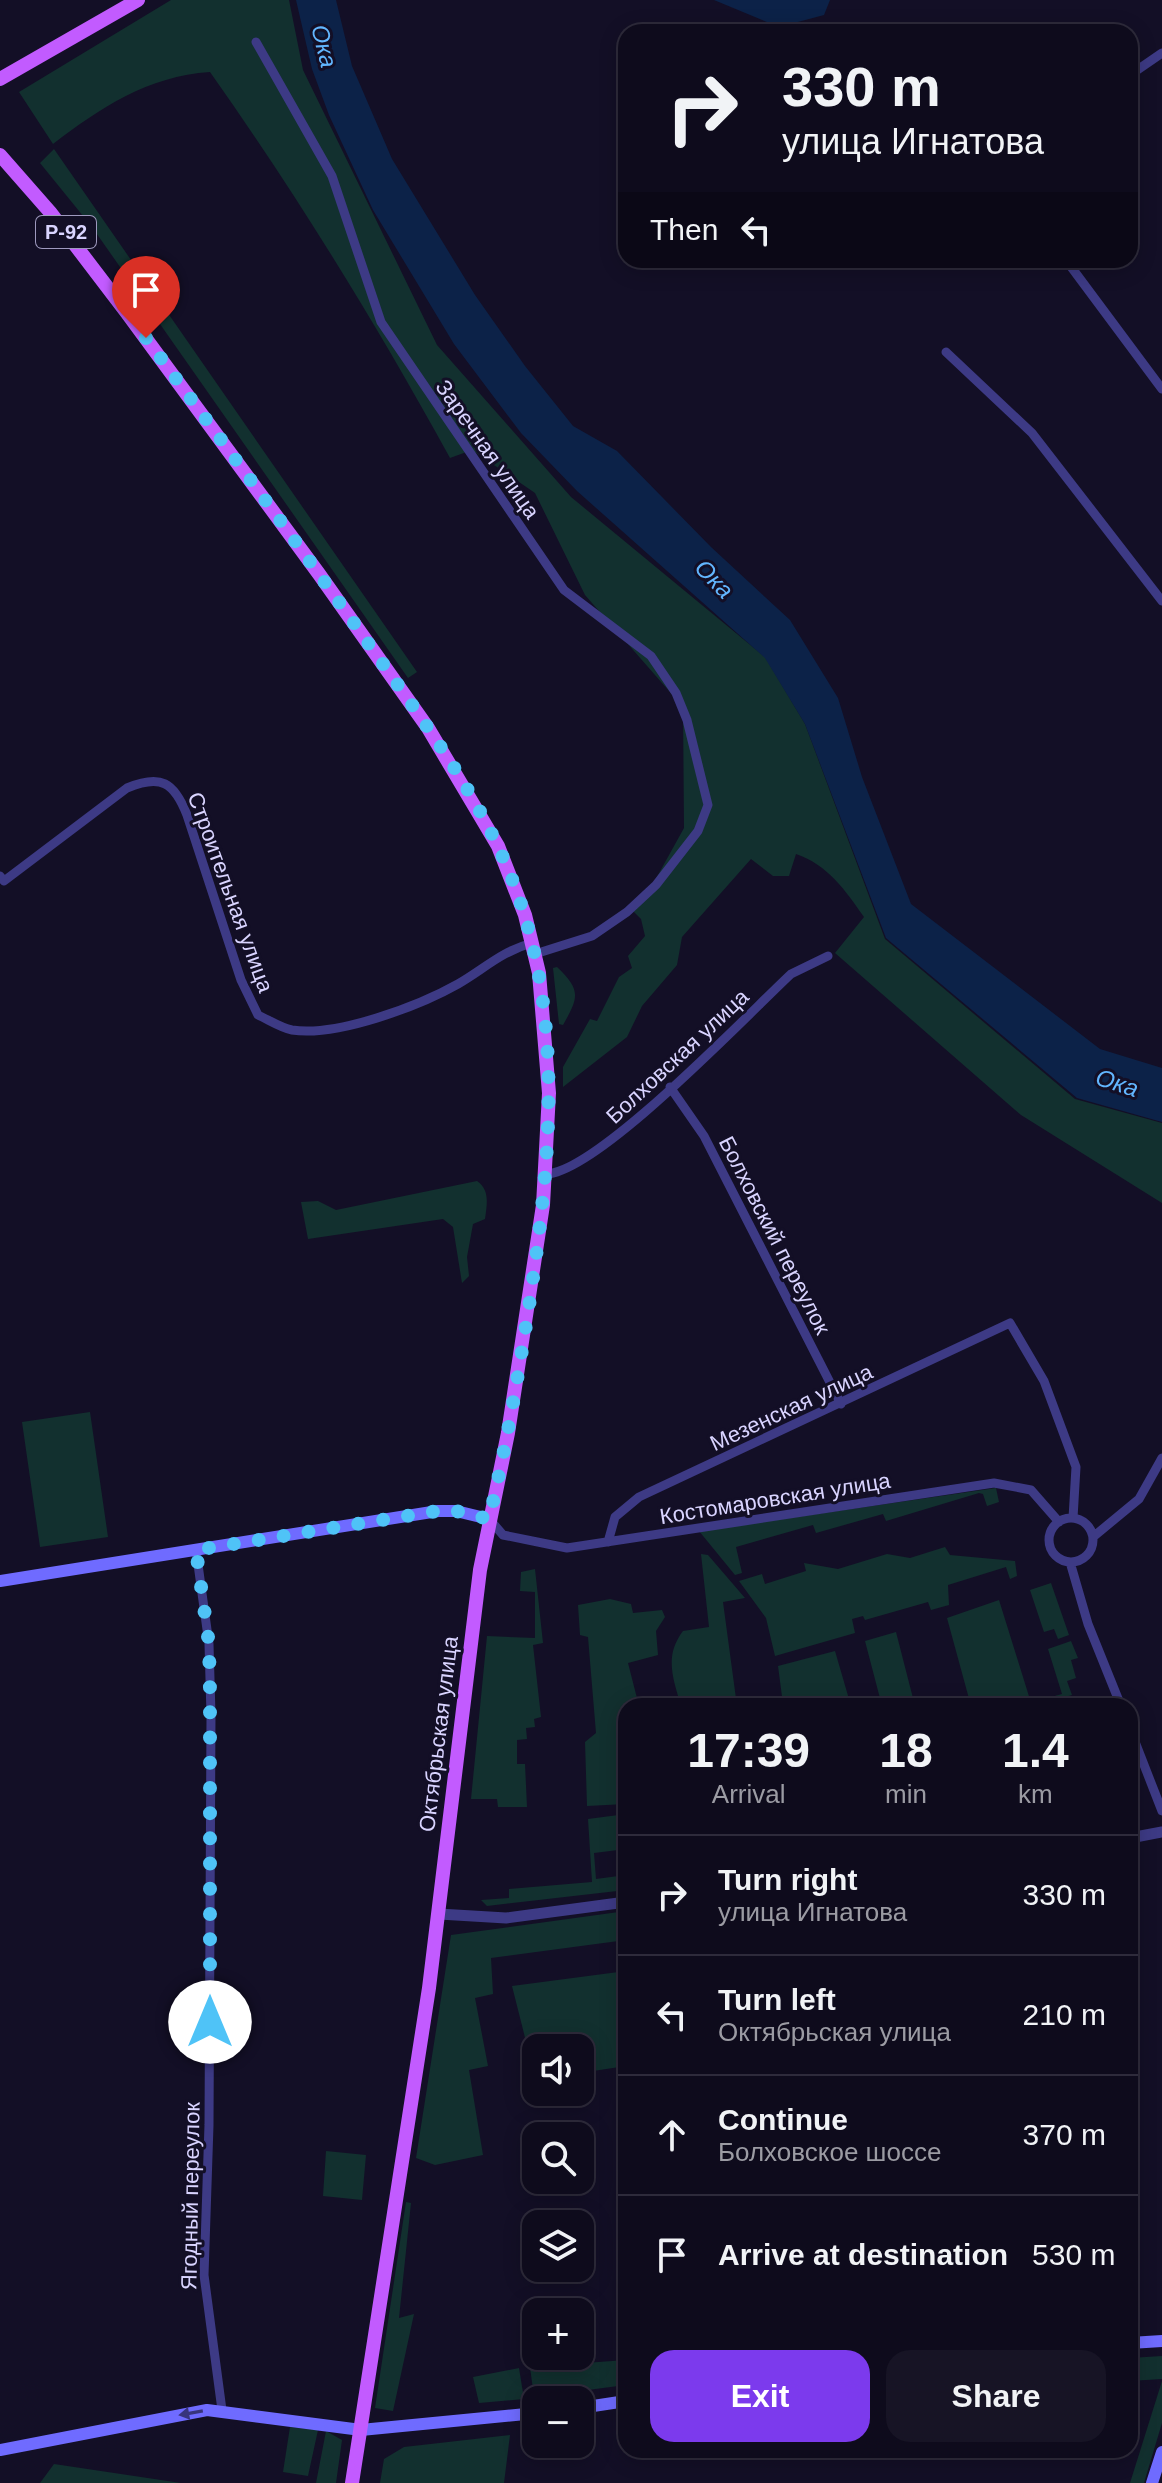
<!DOCTYPE html>
<html lang="en">
<head>
<meta charset="utf-8">
<style>
  :root { --surface:#0e0b1c; --page:#171425; --text:#f1f3f6; --muted:#9b9ba3; --line:#2e2b3b; --accent:#7c3aed }
  body { margin:0; font-family:Helvetica,sans-serif; background:var(--page); color:var(--text); height:100vh; display:flex; flex-direction:column; font-size:30px; white-space:nowrap }
  * { box-sizing:border-box; margin:0 }
  p { font-size:26px; color:var(--muted) }
  .icon { flex:none; width:44px; height:44px; fill:none; stroke:currentColor; stroke-width:2; stroke-linecap:round; stroke-linejoin:round }
  .map { position:relative; flex:1; overflow:hidden }
  .panel { position:absolute; left:618px; top:1698px; width:520px; height:760px; display:flex; flex-direction:column; background:var(--surface); border-radius:24px; box-shadow:0 4px 20px #0003,0 0 0 2px var(--line) }
  .panel>* { flex:none }
  .top-card { position:absolute; left:618px; top:24px; width:520px; height:244px; border-radius:24px; box-shadow:0 4px 20px #0003,0 0 0 2px var(--line); background:#0e0b1c; color:var(--text); overflow:hidden }
  .controls { position:absolute; left:522px; top:2034px; display:grid; gap:16px }
  .controls a { display:grid; place-items:center; width:72px; height:72px; border-radius:16px; background:var(--surface); box-shadow:0 4px 20px #0003,0 0 0 2px var(--line); font-size:40px }
  .pin { position:absolute; display:grid; place-items:center; width:68px; height:68px; color:#fff; margin:-82px -34px; border-radius:50% 50% 50% 0; rotate:-45deg; box-shadow:0 0 8px #0007 }
  .pin .icon { rotate:45deg }
  .me { position:absolute; width:88px; margin:-44px; rotate:0deg; stroke-linejoin:round; filter:drop-shadow(0 0 6px #0008) }
  .turn { display:flex; align-items:center; gap:28px; height:168px; padding:0 32px; font-size:36px }
  .turn .icon { width:104px; height:104px; stroke-width:2.5 }
  .turn b { display:block; font-size:56px; line-height:68px }
  .then { display:flex; align-items:center; height:76px; padding:0 32px; background:#0003; gap:16px; font-size:30px }
  .eta { display:flex; justify-content:space-evenly; align-items:center; height:136px; text-align:center }
  .eta b { font-size:48px; font-weight:800; line-height:56px }
  .button { display:flex; gap:16px; margin-top:auto; padding:16px 32px }
  .button a { flex:1; height:92px; border-radius:24px; background:var(--accent); color:#fff; font-size:32px; font-weight:800; line-height:92px; text-align:center }
  .button a+a { background:var(--page); color:var(--text) }
  ul { padding:0; list-style:none }
  li { display:flex; align-items:center; gap:24px; height:120px; padding:0 32px; border-top:2px solid var(--line) }
  li div { flex:1 }
  li b { display:block; font-size:30px }
  li em { font-style:normal }
  .map>svg:first-child { display:block }
  .green { fill:#12302f }
  .water { fill:#0c2248 }
  .lines { fill:none; stroke-linecap:round; stroke-linejoin:round }
  .minor { stroke:#3d3a85; stroke-width:9 }
  .tertiary { stroke:#3d3a85; stroke-width:11 }
  .secondary { stroke:#6f6bff; stroke-width:12 }
  .primary { stroke:#c25bff; stroke-width:14 }
  .oneway { fill:#38347d }
  .route { stroke:#4fc3f7; stroke-width:14; stroke-dasharray:0 25.2 }
  .labels { text-anchor:middle; stroke-width:6; stroke-linejoin:round; paint-order:stroke }
  .shield { fill:#130f26; stroke:#9e99be; stroke-width:2 }
  .shield-label { font-size:20px; font-weight:bold; fill:#d9d4ff }
  .street-label { font-size:22px; fill:#d9d4ff; stroke:#130f26 }
  .water-label { font-size:24px; font-style:italic; fill:#62b6ff; stroke:#130f26 }
</style>
</head>
<body>
<div class="map">
<svg width="1162" height="2483" viewBox="0 0 1162 2483">
  <rect width="100%" height="100%" fill="#130f26"/>
  <path class="green" d="M171 0H289L303 70 437 345 571 497 765 657 805 724 885 939 1075 1099 1162 1123V1203L1021 1115 835 953 864 917C845 890 828 865 796 854L789 876H773L751 859 682 937 677 965 642 1006 627 1037 563 1087V1067L590 1019 597 1021 619 977 632 968 628 956 645 936 641 919 633 911 643 902 684 828 683 707 585 595 535 493 472 450 450 458C376 323 298 197 210 72 148 76 100 108 53 144L19 92Z
    M54 149 417 672 408 678 92 227 40 163Z
    M557 967C581 990 579 997 563 1025L559 1024 553 968Z
    M477 1181C490 1190 487 1204 485 1219L473 1224 467 1257 469 1276 462 1283 453 1227 443 1219 308 1239 301 1202 318 1201 336 1210Z
    M90 1412 108 1537 40 1547 22 1422Z
    M996 1488 999 1502 987 1506 983 1494 979 1493 886 1521 883 1514 816 1533 813 1525 736 1547 742 1573 735 1575 699 1531Z
    M945 1547 950 1555 1015 1561 1017 1576 1010 1579 1006 1567 948 1585 949 1605 931 1610 928 1602 865 1620 863 1616 852 1619 855 1633 775 1656 766 1618 739 1581 762 1574 765 1584 806 1571 804 1563 838 1569 887 1554 910 1558Z
    M701 1554 708 1555 745 1598 723 1602 737 1706H681C673 1678 664 1656 683 1631L709 1627Z
    M535 1569 543 1643 533 1645 541 1717 534 1719 535 1727 526 1728 527 1739 517 1740V1764H525L527 1807H498L497 1799H471L487 1636 535 1638V1592L520 1591 521 1572Z
    M1051 1583 1069 1635 1058 1639 1054 1629 1044 1632 1030 1590Z
    M610 1599 631 1604 633 1613 662 1610 665 1617 656 1631 658 1655 628 1663 639 1706H626V1804L587 1806 585 1742 596 1733 588 1637 580 1635 578 1605Z
    M999 1600 1032 1706H971L947 1618Z
    M896 1632 915 1706H882L865 1641Z
    M1071 1641 1078 1658 1071 1660 1076 1678 1067 1681 1072 1695 1042 1704 1040 1700 1062 1694 1048 1649Z
    M835 1651 851 1706 783 1704 778 1666Z
    M626 1814V1849L594 1853 596 1879 626 1875V1890L487 1906 481 1900 509 1898V1889L592 1882 588 1819Z
    M626 1911V1940L491 1958 493 1994 475 1998 488 2066 469 2070 483 2155 435 2165 416 2158 451 1935Z
    M626 1971V2066L580 2073V2048H536V2081L512 1986Z
    M326 2151 366 2155 362 2200 323 2196Z
    M406 2202 411 2203 399 2318 414 2314 393 2411 375 2408Z
    M1162 2356V2379L1130 2381V2358Z
    M626 2360V2385L534 2397 530 2367Z
    M519 2368 524 2399 479 2403 473 2377Z
    M1162 2381V2423L1144 2483H1130Z
    M290 2427 318 2430 308 2476 283 2472Z
    M326 2431 342 2440 336 2483H316Z
    M510 2435 504 2483H380L384 2459 404 2447Z
    M54 2464 181 2483H182H40Z"/>
  <path class="water" d="M296 0H336L352 66 392 159 475 295 525 366 573 426 617 451 711 547 790 620 838 698 862 777 911 904 1100 1049 1162 1068V1122L1077 1098 886 938 805 724 765 658 577 491 521 433 454 344 373 210 329 115 312 69Z
    M714 0H830L824 15 779 27Z"/>
  <g class="lines">
    <path class="minor" d="M256 42 332 176 381 322 564 590 651 656 676 693 687 720 708 805 698 831 656 885 627 912 592 936 535 954
      M1130 75 1162 53
      M1066 260 1162 389
      M946 352 1032 433 1162 601
      M0 876 4 881 127 788C161 774 174 782 187 815L241 980 258 1015C269 1020 281 1028 292 1030 337 1037 419 1006 458 984 484 969 502 951 532 943
      M670 1087 704 1136 841 1404
      M546 1174C597 1173 747 1015 791 974L828 956
      M1049 1540a22 22 0 1 1 44 0a22 22 0 1 1-44 0Z
      M491 1521 503 1535 567 1548 994 1483 1031 1490 1059 1522
      M1093 1537 1139 1499 1162 1458
      M608 1542 615 1517 639 1497 1010 1323 1044 1381 1076 1467 1073 1518
      M196 1550 209 1644 211 1715 209 2125 204 2275 222 2410
      M1070 1562 1088 1624 1121 1706
      M1130 1729 1162 1811"/>
    <path class="tertiary" d="M1130 1838 1162 1832
      M439 1914 506 1918 626 1902"/>
    <path class="secondary" d="M0 1581 438 1511H456L489 1519
      M1130 2343 1162 2341
      M580 2408 626 2401
      M0 2450 207 2410 361 2430 536 2413
      M1152 2483 1162 2452"/>
    <path class="primary" d="M0 79 138 0
      M0 155 50 212 127 313 319 574 428 728 498 846 525 915 539 973 549 1093 543 1205 508 1433 480 1570 429 1988 352 2483"/>
  </g>
  <defs><path id="oneway-solid" d="M-6-.8H1V-3.2L6.5 0L1 3.2V.8H-6Z" transform="scale(2)"/></defs>
  <use class="oneway" href="#oneway-solid" transform="translate(191 2413) rotate(170)"/>
  <g class="lines">
    <path class="route" d="M146 338C222 441 299 545 373 650 432 733 496 818 525 917 563 1044 548 1178 529 1306 518 1377 506 1448 489 1519L456 1511H438L196 1550 209 1644 210 1691V2022"/>
  </g>
  <g class="labels">
    <rect class="shield" x="36" y="216" width="60" height="32" rx="6"/>
    <g class="shield-label">
      <text x="66" y="239">Р-92</text>
    </g>
    <g class="street-label">
      <text transform="translate(488 449) rotate(55)" y="8">Заречная улица</text>
      <text transform="translate(231 892) rotate(70)" y="8">Строительная улица</text>
      <text transform="translate(677 1056) rotate(-43)" y="8">Болховская улица</text>
      <text transform="translate(775 1235) rotate(63)" y="8">Болховский переулок</text>
      <text transform="translate(791 1407) rotate(-25)" y="8">Мезенская улица</text>
      <text transform="translate(775 1498) rotate(-9)" y="8">Костомаровская улица</text>
      <text transform="translate(438 1734) rotate(-83)" y="8">Октябрьская улица</text>
      <text transform="translate(190 2196) rotate(-89)" y="8">Ягодный переулок</text>
    </g>
    <g class="water-label">
      <text transform="translate(324 46) rotate(76)" y="8">Ока</text>
      <text transform="translate(714 579) rotate(46)" y="8">Ока</text>
      <text transform="translate(1117 1083) rotate(18)" y="8">Ока</text>
    </g>
  </g>
</svg>
<div class="controls">
<a><svg class="icon" aria-label="sound" viewBox="0 0 24 24"><path d="M4 9h4l5-4v14l-5-4H4zM17 9q2 3 0 6"/></svg></a>
<a><svg class="icon" aria-label="search" viewBox="0 0 24 24"><circle cx="10" cy="10" r="6"/><path d="M15 15l6 6"/></svg></a>
<a><svg class="icon" aria-label="layers" viewBox="0 0 24 24"><path d="M12 4l9 5-9 5-9-5zM3 14l9 5 9-5"/></svg></a>
<a>+</a>
<a>−</a>
</div>
<div class="pin" style="left:146px;top:338px;background:#d93025"><svg class="icon" aria-label="arrive" viewBox="0 0 24 24"><path d="M6 21V4h12l-3 4 3 4H6"/></svg></div>
<svg class="me" style="left:210px;top:2022px" viewBox="-20 -20 40 40"><circle r="19" fill="#fff"/><path d="M0-13L10 11 0 6-10 11z" fill="#4fc3f7"/></svg>
<div class="top-card">
<div class="turn"><svg class="icon" aria-label="right" viewBox="0 0 24 24"><path d="M7 20v-9h11M14 6l5 5-5 5"/></svg><div><b>330 m</b>улица Игнатова</div></div>
<div class="then">Then<svg class="icon" aria-label="left" viewBox="0 0 24 24"><path d="M17 20v-9H6M10 6l-5 5 5 5"/></svg></div>
</div>
<section class="panel">
<div class="eta">
<div><b>17:39</b><p>Arrival</p></div>
<div><b>18</b><p>min</p></div>
<div><b>1.4</b><p>km</p></div>
</div>
<ul>
<li><svg class="icon" aria-label="right" viewBox="0 0 24 24"><path d="M7 20v-9h11M14 6l5 5-5 5"/></svg><div><b>Turn right</b><p>улица Игнатова</p></div><em>330 m</em></li>
<li><svg class="icon" aria-label="left" viewBox="0 0 24 24"><path d="M17 20v-9H6M10 6l-5 5 5 5"/></svg><div><b>Turn left</b><p>Октябрьская улица</p></div><em>210 m</em></li>
<li><svg class="icon" aria-label="ahead" viewBox="0 0 24 24"><path d="M12 20V5M6 11l6-6 6 6"/></svg><div><b>Continue</b><p>Болховское шоссе</p></div><em>370 m</em></li>
<li><svg class="icon" aria-label="arrive" viewBox="0 0 24 24"><path d="M6 21V4h12l-3 4 3 4H6"/></svg><div><b>Arrive at destination</b></div><em>530 m</em></li>
</ul>
<div class="button"><a>Exit</a><a>Share</a></div>
</section>
</div>
</body>
</html>
